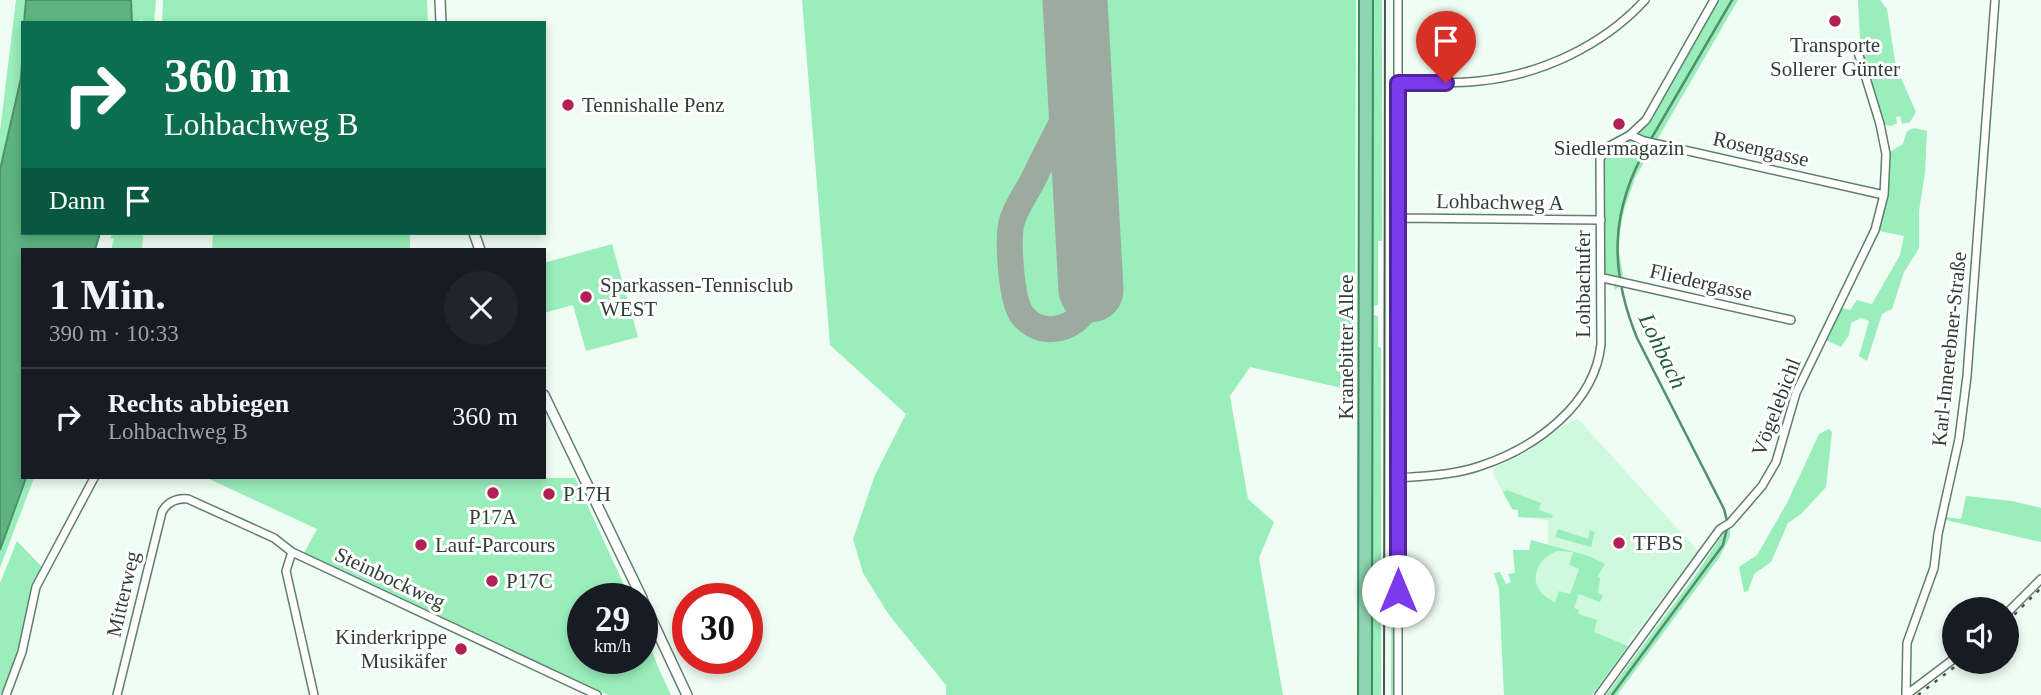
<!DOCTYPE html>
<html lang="de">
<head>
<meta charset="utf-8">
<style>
  :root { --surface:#171b24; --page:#20242c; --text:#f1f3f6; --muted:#9ea1a6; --line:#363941 }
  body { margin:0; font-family:"Times New Roman",serif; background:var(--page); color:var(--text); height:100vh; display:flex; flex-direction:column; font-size:26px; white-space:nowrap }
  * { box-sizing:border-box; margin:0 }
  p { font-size:23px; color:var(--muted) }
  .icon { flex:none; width:38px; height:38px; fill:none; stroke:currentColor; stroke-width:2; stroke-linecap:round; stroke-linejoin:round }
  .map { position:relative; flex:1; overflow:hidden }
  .sheet { position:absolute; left:21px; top:248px; width:525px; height:231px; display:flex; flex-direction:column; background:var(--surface); border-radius:0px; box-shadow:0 4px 10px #0003 }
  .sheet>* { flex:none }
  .banner { position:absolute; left:21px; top:21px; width:525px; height:214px; border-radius:0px; box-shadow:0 4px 10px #0003; background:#0b6e4f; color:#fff; overflow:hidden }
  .tools { position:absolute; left:1942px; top:597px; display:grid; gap:14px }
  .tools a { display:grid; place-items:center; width:77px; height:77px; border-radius:50%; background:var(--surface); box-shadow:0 4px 10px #0003; font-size:35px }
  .speed { position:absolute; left:567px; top:583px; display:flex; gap:14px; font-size:35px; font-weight:700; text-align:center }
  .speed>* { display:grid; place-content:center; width:91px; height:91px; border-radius:50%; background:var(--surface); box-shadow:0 4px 10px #0003; line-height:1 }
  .speed small { font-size:18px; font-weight:400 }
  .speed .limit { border:10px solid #d22; background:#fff; color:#111 }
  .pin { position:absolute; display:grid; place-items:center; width:60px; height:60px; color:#fff; margin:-72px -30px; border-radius:50% 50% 50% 0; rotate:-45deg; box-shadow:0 0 7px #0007 }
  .pin .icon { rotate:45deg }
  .me { position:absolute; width:77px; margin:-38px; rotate:0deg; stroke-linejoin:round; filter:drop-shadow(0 0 5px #0008) }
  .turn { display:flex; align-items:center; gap:24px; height:147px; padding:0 28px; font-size:32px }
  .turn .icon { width:91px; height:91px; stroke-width:2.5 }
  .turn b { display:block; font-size:49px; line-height:60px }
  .then { display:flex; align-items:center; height:66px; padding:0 28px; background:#0003; gap:14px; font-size:26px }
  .round { display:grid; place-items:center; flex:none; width:74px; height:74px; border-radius:37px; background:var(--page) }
  .head { display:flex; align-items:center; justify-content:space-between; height:119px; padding:0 28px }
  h1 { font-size:42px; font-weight:700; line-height:52px }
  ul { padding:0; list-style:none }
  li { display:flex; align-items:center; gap:21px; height:98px; padding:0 28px; border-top:2px solid var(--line) }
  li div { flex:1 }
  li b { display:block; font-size:26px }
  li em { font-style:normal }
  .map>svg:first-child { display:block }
  .built { fill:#cff9dd }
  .green { fill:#9aeebb; fill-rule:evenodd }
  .water { fill:#5db482; stroke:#50916b; stroke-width:2 }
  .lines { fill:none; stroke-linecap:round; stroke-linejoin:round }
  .stream { stroke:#50916b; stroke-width:2.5 }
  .taxiway { stroke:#9caaa0; stroke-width:26 }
  .runway { stroke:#9caaa0; stroke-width:65 }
  .minor-casing { stroke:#607f6b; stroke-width:10 }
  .tertiary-casing { stroke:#607f6b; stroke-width:12 }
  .primary-casing { stroke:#3b8d61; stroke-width:16 }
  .minor { stroke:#fff; stroke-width:7 }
  .tertiary { stroke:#fff; stroke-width:9 }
  .primary { stroke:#8dd4af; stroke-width:12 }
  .tram { stroke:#48564d; stroke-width:2 }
  .rail { stroke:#48564d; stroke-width:2.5; stroke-dasharray:3.5 7; stroke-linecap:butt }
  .route-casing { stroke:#51269a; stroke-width:18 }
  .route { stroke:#7c3aed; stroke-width:12 }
  .poi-dot { fill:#b12153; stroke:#fff; stroke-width:2.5 }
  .labels { text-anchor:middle; stroke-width:6; stroke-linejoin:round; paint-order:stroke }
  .poi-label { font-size:21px; fill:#303e35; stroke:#fff; text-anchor:start }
  .street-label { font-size:21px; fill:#303e35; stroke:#fff }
  .water-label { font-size:23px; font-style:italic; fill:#1d5d3c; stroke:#fff }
</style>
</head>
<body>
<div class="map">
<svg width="2041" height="695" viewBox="0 0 2041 695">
  <rect width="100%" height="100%" fill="#effdf4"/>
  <path class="built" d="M1578 419 1698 551 1606 672 1534 588 1535 571 1548 546V520L1518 517V510L1512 509 1493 474 1494 468 1525 453 1568 423Z"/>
  <path class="green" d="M16 0H26L21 78 0 170V131Z
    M131 0H156L154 23H144V21L140 20 139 23H132Z
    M163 0H427L428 23H162Z
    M802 0H1356L1355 391 1250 367 1230 396 1248 499 1274 522 1259 558 1283 695H946V685L889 615 863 573 853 539 875 475 906 414 830 345Z
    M1371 0H1382V241H1378V305L1374 306V315L1378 316V347L1381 348V695H1370Z
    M1714 0H1738L1635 178 1624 210 1620 231 1619 251 1624 282 1615 290 1612 280 1603 278 1600 159 1606 148 1646 120Z
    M1858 0H1880L1887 9 1896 67 1916 112 1910 122 1902 124 1900 116 1896 117 1897 123 1891 126 1880 124 1857 49 1860 38Z
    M1914 128 1927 131 1925 173 1919 211V248L1904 272 1892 309 1882 314 1867 361 1859 356 1869 321 1861 318 1851 323 1849 335 1841 347 1823 339 1839 307 1850 310 1857 300 1872 304 1900 255 1904 236 1875 230 1884 195 1886 154 1903 144 1907 131Z
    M112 233H143L142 250H111L114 239 111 238Z
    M213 233H410V250H212Z
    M612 244 638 337 586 351 573 305 544 313V263Z
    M1392 376 1395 377V695H1391Z
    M1829 429 1832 432 1826 487 1801 514 1788 523 1771 562 1754 574 1748 591 1744 592 1739 567 1757 555 1787 503 1819 434Z
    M26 478H34L0 568V550Z
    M207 478H575L630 598H583V658H642V624L658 667 671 695H608L304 553 317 529Z
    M1507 490 1541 503 1539 510 1553 515 1552 518 1518 517V510L1512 509 1503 492Z
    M1966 496 2012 501 2041 508V542L1946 520V517L1961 519Z
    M1730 523V537L1719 558 1617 695H1606L1695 576Z
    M1558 529 1588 539 1590 530 1595 532 1591 547 1555 537Z
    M1531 540 1589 556 1605 564 1597 577 1600 578 1598 593 1603 595 1600 602 1579 594 1574 608 1579 610 1578 614 1597 620 1594 632 1628 646 1592 695H1504L1499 589 1494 573 1500 572 1506 584 1511 582 1508 574 1515 573 1513 550H1529ZM1557 551 1573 552 1569 565 1579 569 1570 594 1559 591 1555 602C1527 591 1531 561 1557 551Z
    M17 541 43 568C22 608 23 656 0 695V583Z"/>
  <path class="water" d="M26 0H131L132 23H24Z
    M23 50V233H100L95 250H23V478H26L0 550V170L21 78Z"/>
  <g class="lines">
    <path class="stream" d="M1651 139 1732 0
      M1648 145C1610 210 1609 269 1637 338L1724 509 1727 521
      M1612 695 1723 545 1727 528"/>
    <path class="taxiway" d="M1080 76 1076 96C1061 124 1046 153 1032 182 1025 195 1014 210 1011 225 1008 244 1011 300 1022 315 1045 344 1090 325 1091 290"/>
    <path class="runway" d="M1075 0 1091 290"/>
    <g class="minor-casing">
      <path id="minor" d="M1398 83C1424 83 1452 84 1479 81 1540 75 1603 46 1645 0
        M1630 135 1644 141 1884 195
        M1398 218 1601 220
        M1603 278 1791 320
        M1398 478C1426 476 1456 475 1483 465 1536 447 1595 404 1601 344L1600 159 1606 148 1630 135 1646 120 1714 0
        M292 552 286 571 314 695
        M2007 613 2041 579
        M6 695 22 652 36 587 94 478
        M117 695 162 512C168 501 177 498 188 499L274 538 292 552 597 695
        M1398 695V0
        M1599 695 1720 529 1730 523 1762 486 1776 462 1796 393 1875 230 1884 195 1886 154 1880 124 1857 49
        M1906 695 1907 643 1934 568 1938 534 1959 439 1967 376 1995 0
        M1906 695 1955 658"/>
    </g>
    <g class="tertiary-casing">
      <path id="tertiary" d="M440 0 441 23
        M474 233 480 250
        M544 395 642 598
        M642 599 687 695"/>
    </g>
    <g class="primary-casing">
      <path id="primary" d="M1365 695 1366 0"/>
    </g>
    <use href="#minor" class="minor"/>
    <use href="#tertiary" class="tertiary"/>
    <use href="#primary" class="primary"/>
    <path class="tram" d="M1384 695 1385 0"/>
    <path class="rail" d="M2007 622 2041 588
      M1918 695 1961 662"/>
  </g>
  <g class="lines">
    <g class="route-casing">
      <path id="route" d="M1398 591V83H1446"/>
    </g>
    <use href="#route" class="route"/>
  </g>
  <g class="poi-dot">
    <circle cx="1835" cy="21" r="7"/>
    <circle cx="568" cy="105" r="7"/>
    <circle cx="1619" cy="124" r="7"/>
    <circle cx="586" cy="297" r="7"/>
    <circle cx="493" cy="493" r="7"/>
    <circle cx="549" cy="494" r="7"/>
    <circle cx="1619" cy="543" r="7"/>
    <circle cx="421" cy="545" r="7"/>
    <circle cx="492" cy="581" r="7"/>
    <circle cx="461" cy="649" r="7"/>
  </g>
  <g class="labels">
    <g class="poi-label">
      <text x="1835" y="52" text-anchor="middle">Transporte<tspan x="1835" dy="24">Sollerer Günter</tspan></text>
      <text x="582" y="112">Tennishalle Penz</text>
      <text x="1619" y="155" text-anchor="middle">Siedlermagazin</text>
      <text x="600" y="292">Sparkassen-Tennisclub<tspan x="600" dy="24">WEST</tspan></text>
      <text x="563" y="501">P17H</text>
      <text x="493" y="524" text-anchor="middle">P17A</text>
      <text x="1633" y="550">TFBS</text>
      <text x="435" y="552">Lauf-Parcours</text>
      <text x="506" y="588">P17C</text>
      <text x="447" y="644" text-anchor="end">Kinderkrippe<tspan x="447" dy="24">Musikäfer</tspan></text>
    </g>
    <g class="street-label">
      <text transform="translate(1761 149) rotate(13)" y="7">Rosengasse</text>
      <text transform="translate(1500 202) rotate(1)" y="7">Lohbachweg A</text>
      <text transform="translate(1701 282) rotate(13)" y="7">Fliedergasse</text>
      <text transform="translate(1583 284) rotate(-90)" y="7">Lohbachufer</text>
      <text transform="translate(1346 347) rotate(-90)" y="7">Kranebitter Allee</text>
      <text transform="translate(1949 349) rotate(-84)" y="7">Karl-Innerebner-Straße</text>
      <text transform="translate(1776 407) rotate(-69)" y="7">Vögelebichl</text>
      <text transform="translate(390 578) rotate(25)" y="7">Steinbockweg</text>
      <text transform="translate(123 594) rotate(-77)" y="7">Mitterweg</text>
    </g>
    <g class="water-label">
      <text transform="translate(1663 351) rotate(64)" y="8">Lohbach</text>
    </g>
  </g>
</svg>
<div class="tools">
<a><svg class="icon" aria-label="sound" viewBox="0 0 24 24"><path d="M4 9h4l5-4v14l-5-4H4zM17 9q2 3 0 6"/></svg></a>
</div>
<div class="speed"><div>29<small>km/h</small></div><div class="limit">30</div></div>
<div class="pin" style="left:1446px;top:83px;background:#d93025"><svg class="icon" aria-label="arrive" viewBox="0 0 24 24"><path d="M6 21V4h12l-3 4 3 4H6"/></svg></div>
<svg class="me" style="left:1398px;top:591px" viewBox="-20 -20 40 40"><circle r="19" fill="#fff"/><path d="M0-13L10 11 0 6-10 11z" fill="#7c3aed"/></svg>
<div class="banner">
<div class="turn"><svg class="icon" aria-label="right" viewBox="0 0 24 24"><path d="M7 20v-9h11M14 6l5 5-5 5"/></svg><div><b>360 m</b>Lohbachweg B</div></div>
<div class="then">Dann<svg class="icon" aria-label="arrive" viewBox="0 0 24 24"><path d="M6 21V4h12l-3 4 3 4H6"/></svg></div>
</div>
<section class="sheet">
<div class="head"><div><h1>1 Min.</h1><p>390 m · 10:33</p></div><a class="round"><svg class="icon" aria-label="close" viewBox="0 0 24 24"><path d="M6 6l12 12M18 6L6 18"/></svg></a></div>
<ul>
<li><svg class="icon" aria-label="right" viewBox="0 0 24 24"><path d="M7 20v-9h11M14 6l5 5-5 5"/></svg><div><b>Rechts abbiegen</b><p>Lohbachweg B</p></div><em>360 m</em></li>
</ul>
</section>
</div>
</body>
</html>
